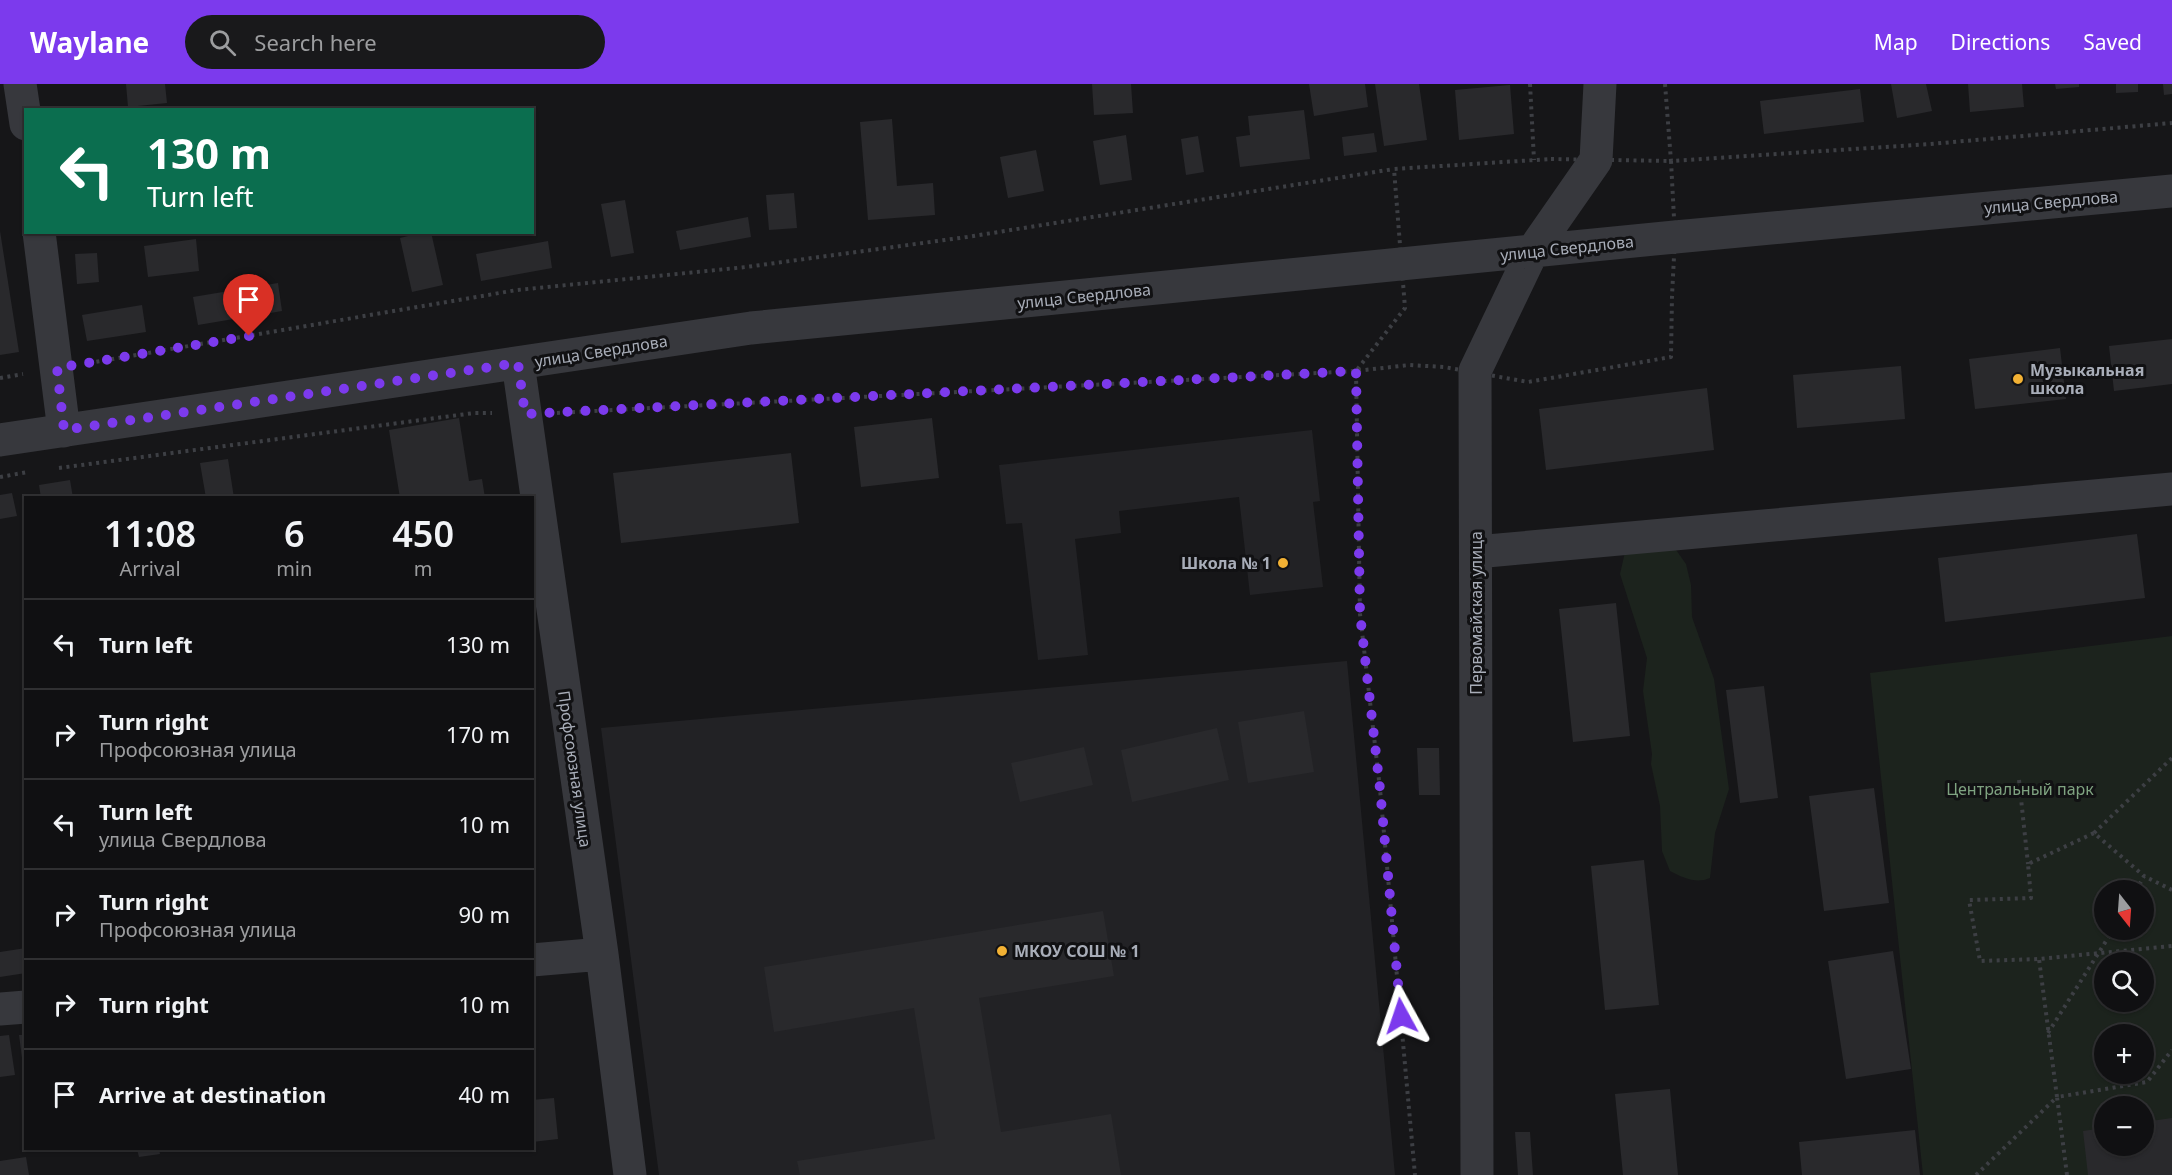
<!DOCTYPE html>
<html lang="en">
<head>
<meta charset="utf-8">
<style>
  :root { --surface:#101012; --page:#19191b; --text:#f1f3f6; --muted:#9c9d9f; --line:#303032; --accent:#7c3aed }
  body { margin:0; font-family:"Noto Sans",sans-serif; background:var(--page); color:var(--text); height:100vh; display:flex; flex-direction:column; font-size:22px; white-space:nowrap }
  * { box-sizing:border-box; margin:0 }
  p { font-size:20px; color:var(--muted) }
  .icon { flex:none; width:33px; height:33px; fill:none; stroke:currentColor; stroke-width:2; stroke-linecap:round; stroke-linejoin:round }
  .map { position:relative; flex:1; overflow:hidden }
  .panel { position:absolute; left:24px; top:412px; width:510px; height:654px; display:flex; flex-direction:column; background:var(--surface); border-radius:0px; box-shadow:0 2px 4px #0004,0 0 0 2px var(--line) }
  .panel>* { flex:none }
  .top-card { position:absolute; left:24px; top:24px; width:510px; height:126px; border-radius:0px; box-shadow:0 2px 4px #0004,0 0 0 2px var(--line); background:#0b6e4f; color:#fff; overflow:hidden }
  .needle { width:39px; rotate:163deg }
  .buttons { position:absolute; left:2094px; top:796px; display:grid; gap:12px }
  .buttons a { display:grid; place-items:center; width:60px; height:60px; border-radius:50%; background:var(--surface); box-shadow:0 2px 4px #0004,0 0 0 2px var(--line); font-size:30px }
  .pin { position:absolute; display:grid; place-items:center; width:51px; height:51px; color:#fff; margin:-62px -26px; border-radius:50% 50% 50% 0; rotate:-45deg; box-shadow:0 0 6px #0007 }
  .pin .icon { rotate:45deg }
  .me { position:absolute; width:66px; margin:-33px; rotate:355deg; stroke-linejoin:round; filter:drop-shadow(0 0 4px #0008) }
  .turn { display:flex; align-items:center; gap:21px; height:126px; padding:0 24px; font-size:27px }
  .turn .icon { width:78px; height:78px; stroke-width:2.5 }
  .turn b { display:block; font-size:42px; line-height:51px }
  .eta { display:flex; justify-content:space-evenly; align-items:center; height:102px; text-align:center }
  .eta b { font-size:36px; font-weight:600; line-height:42px }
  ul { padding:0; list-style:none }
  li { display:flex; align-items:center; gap:18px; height:90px; padding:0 24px; border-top:2px solid var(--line) }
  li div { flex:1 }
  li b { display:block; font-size:22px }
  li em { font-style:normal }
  header { display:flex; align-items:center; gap:36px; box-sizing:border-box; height:84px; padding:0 30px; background:var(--accent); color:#fff }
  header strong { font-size:28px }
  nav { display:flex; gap:33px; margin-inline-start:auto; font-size:21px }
  .search { width:420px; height:54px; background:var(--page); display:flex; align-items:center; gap:15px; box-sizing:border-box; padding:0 21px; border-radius:33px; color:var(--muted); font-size:22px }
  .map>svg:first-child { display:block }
  .built { fill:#222225 }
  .green { fill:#1c231d; fill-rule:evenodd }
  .building { fill:#29292c }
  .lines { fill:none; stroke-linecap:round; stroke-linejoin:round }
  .path { stroke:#3d3f44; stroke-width:4; stroke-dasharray:3 4.5; stroke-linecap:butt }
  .minor { stroke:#37383d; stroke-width:33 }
  .route { stroke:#7c3aed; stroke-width:10; stroke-dasharray:0 18 }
  .poi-dot { fill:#f2b134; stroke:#111113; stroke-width:2 }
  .labels { text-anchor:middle; stroke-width:6; stroke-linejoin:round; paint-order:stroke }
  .street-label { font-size:16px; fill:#a8adb8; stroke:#111113 }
  .poi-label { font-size:16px; font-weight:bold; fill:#a8adb8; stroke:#111113; text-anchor:start }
  .park-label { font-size:16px; fill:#7fa381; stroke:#111113 }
</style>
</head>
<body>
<header>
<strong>Waylane</strong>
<div class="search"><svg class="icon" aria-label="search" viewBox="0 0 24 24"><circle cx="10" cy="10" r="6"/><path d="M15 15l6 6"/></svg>Search here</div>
<nav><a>Map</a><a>Directions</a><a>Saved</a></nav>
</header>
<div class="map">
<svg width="2172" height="1091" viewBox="0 0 2172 1091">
  <rect width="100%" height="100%" fill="#161618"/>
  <path class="built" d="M1312 346 1320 417 1313 418 1323 503 1250 511 1239 413 1119 427 1121 449 1075 455 1088 571 1038 576 1022 439 1006 440 999 381Z
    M1347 577 1395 1091H659L601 644Z"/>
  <path class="green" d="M1674 463 1686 480 1691 501 1692 533 1714 595 1729 705 1715 749 1710 794C1697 800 1683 794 1670 787L1662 767 1660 722 1651 680 1652 670 1643 607 1647 574 1620 490 1625 468Z
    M2172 552V1091H1923L1870 589ZM2104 807H2144V846H2104ZM2104 879H2144V918H2104ZM2104 951H2144V990H2104ZM2104 1023H2144V1062H2104Z"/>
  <path class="building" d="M126 0H165L167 19 128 23Z
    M1092 0H1131L1133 29 1094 31Z
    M1309 0H1365L1368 23 1314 32Z
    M1375 0H1419L1427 56 1384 62Z
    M1891 0H1926L1932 27 1897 34Z
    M1968 0H2022L2024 23 1970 28Z
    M2055 0H2079V3L2056 5Z
    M2116 0H2138V8L2116 9Z
    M2163 0H2172V10L2164 11Z
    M1510 1 1514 50 1459 56 1455 6Z
    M1860 5 1864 38 1764 50 1760 17Z
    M1304 26 1310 75 1240 83 1236 53 1250 51 1248 32Z
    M892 35 897 102 933 99 935 131 868 136 860 38Z
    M1374 49 1377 68 1344 72 1342 53Z
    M1126 51 1132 96 1100 101 1093 57Z
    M1198 52 1204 88 1186 91 1181 55Z
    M1036 66 1044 107 1008 114 1000 73Z
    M794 109 797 144 769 146 766 111Z
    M625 116 634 169 611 173 601 120Z
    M748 133 751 153 680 166 676 147Z
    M0 147 19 268 0 271Z
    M424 148H431L443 201 412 208 400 154Z
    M196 155 199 187 148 193 144 162Z
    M548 157 552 184 481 197 476 170Z
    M97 169 99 198 77 200 75 170Z
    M278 199 282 227 198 241 193 213Z
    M142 221 146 248 87 257 82 231Z
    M2172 255V300L2114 307 2109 262Z
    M2060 264 2066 315 1975 325 1969 275Z
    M1901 282 1905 335 1797 344 1793 291Z
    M1707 304 1714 366 1546 386 1539 325Z
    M459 334 469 397 482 395 485 414H400L389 346Z
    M932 334 939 394 861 403 854 343Z
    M791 369 799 439 621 459 613 389Z
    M228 375 234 414H206L200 379Z
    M70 396 73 414H41L39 401Z
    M12 409 17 432 0 435V411Z
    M2137 450 2145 514 1945 538 1938 474Z
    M1616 519 1630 652 1573 658 1559 525Z
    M1764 602 1778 714 1740 719 1726 606Z
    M1304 627 1314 688 1248 699 1238 638Z
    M1217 644 1229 696 1132 718 1121 666Z
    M1084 663 1093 701 1020 718 1011 679Z
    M1417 664H1439L1440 711H1419Z
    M1874 704 1889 819 1824 827 1809 712Z
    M1644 776 1659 921 1605 926 1591 782Z
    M1103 827 1114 892 979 914 1001 1048 1111 1030 1121 1091H800L797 1077 935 1055 914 924 774 948 764 883Z
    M26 864V889L0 893V868Z
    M1893 867 1911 985 1846 995 1828 877Z
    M9 951 15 991 0 993V952Z
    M19 951H26V989H24Z
    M1670 1005 1678 1091H1623L1615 1010Z
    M554 1014 558 1055 532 1058V1016Z
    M2172 1034V1091H2088L2083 1047 2104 1044V1062H2144V1038Z
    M1915 1046 1920 1091H1802L1799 1058Z
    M1515 1048H1530L1533 1091H1518Z
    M137 1065H159L160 1070 139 1073Z
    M26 1073 29 1091H0V1077Z"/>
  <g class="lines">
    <path class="path" d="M1530 0 1534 76
      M1665 0 1671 77 1930 60 2172 39
      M1551 75 1671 77 1675 153 1672 212 1671 273 1528 298 1444 283 1409 281 1356 287 1405 224 1394 85Z
      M89 279 517 206 746 183 967 153 1394 85
      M0 294 23 290
      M557 329 1356 287 1360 530 1380 705 1415 1091
      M59 384 474 329H492
      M0 393 28 388
      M2019 696 2028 780
      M2094 749 2172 674
      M2172 806 2144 792 2094 749 2028 780 2031 814 1969 816 1980 877 2039 875 2172 862
      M2136 807 2144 792
      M2048 949 2113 846
      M1976 1091 2057 1013 2039 875
      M2067 1091 2057 1013 2147 998 2172 966"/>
    <path class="minor" d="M20 0 26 40
      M39 148 64 347
      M518 279 602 870 630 1091
      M0 356 751 244 1675 153 2172 107
      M1476 468 2172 405
      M532 876 602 870
      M0 925 26 923
      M1477 1091 1475 287 1532 168 1596 76 1600 0"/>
  </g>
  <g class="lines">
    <path class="route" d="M249 252 57 284 64 346 518 279 525 330 1356 287 1360 530 1380 705 1401 932"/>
  </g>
  <g class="poi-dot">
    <circle cx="2018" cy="295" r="6"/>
    <circle cx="1283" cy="479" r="6"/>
    <circle cx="1002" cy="867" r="6"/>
  </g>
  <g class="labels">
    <g class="street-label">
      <text transform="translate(2051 118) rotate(-5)" y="6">улица Свердлова</text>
      <text transform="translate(1567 164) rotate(-6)" y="6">улица Свердлова</text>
      <text transform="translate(1084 212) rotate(-6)" y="6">улица Свердлова</text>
      <text transform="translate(601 267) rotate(-9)" y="6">улица Свердлова</text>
      <text transform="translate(1476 529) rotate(-90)" y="6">Первомайская улица</text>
      <text transform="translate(575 685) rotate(82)" y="6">Профсоюзная улица</text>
    </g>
    <g class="poi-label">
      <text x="2030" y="292">Музыкальная<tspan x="2030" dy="18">школа</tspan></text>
      <text x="1271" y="485" text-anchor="end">Школа № 1</text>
      <text x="1014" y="873">МКОУ СОШ № 1</text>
    </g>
    <g class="park-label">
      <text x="2020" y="711">Центральный парк</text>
    </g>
  </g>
</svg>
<div class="buttons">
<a><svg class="needle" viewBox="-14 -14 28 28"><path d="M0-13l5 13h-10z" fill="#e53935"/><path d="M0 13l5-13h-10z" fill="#9c9d9f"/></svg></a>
<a><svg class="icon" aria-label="search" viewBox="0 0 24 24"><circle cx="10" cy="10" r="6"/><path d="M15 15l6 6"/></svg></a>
<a>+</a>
<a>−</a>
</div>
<div class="pin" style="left:249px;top:252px;background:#d93025"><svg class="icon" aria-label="arrive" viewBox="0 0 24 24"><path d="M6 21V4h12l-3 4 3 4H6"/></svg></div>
<svg class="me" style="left:1401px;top:932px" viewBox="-20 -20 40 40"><path d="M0-17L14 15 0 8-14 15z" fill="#7c3aed" stroke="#fff" stroke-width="4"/></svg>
<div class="top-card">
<div class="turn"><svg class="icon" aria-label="left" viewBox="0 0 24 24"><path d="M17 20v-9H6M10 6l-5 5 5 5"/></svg><div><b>130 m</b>Turn left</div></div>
</div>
<section class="panel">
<div class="eta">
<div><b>11:08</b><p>Arrival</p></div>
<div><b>6</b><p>min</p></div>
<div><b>450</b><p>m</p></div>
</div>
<ul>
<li><svg class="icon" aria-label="left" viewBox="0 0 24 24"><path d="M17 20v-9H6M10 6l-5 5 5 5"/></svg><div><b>Turn left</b></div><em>130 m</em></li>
<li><svg class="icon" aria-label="right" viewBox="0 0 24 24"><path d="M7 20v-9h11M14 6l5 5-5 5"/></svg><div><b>Turn right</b><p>Профсоюзная улица</p></div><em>170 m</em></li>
<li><svg class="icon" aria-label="left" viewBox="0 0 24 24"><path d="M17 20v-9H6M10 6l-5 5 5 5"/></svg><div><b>Turn left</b><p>улица Свердлова</p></div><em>10 m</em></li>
<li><svg class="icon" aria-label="right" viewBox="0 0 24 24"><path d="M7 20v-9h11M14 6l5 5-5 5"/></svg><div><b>Turn right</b><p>Профсоюзная улица</p></div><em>90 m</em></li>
<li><svg class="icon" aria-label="right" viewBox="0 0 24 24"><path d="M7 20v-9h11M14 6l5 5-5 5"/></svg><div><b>Turn right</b></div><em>10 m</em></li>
<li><svg class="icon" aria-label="arrive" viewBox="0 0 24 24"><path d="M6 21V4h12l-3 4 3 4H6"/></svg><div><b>Arrive at destination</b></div><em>40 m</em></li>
</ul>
</section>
</div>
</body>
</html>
